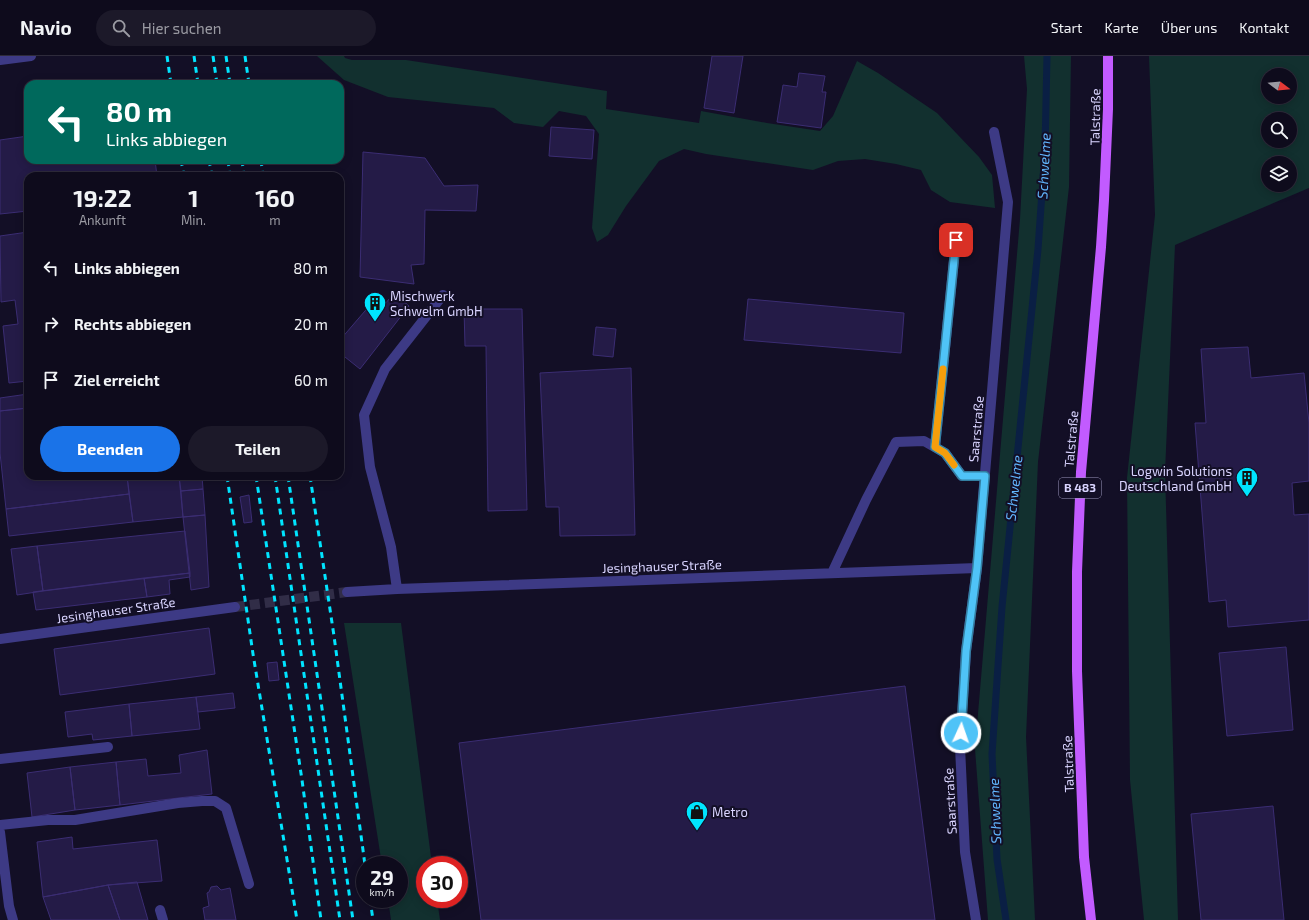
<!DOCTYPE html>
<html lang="de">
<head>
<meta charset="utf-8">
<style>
  :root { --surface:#0e0b1c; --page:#1c1929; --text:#f1f3f6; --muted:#9b9ba3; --line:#2e2b3b; --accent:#1a73e8 }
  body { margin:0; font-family:"Exo 2",sans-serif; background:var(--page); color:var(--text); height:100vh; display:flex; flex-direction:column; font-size:15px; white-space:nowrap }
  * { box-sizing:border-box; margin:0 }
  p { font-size:13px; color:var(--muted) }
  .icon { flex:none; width:22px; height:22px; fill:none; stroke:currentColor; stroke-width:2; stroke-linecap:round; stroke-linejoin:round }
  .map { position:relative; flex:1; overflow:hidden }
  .sheet { position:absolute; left:24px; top:116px; width:320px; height:308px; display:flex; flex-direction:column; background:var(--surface); border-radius:12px; box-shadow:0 2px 10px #0003,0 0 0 1px var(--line) }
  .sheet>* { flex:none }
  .guide { position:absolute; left:24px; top:24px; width:320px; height:84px; border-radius:12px; box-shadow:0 2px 10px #0003,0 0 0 1px var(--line); background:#00695c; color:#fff; overflow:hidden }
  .needle { width:26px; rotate:106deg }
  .controls { position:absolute; left:1261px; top:12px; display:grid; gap:8px }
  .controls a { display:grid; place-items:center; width:36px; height:36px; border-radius:50%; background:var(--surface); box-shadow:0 2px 10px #0003,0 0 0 1px var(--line); font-size:20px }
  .speed { position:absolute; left:356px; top:800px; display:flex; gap:8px; font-size:20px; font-weight:700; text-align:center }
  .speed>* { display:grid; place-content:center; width:52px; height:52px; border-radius:50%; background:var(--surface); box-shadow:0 2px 10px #0003,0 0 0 1px var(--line); line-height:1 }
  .speed small { font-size:10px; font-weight:400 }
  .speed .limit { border:6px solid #d22; background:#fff; color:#111 }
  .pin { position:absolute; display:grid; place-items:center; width:34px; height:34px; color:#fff; margin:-17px; border-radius:8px; box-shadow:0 2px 6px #0006 }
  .me { position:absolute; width:44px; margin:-22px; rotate:3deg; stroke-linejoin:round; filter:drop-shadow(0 0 3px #0008) }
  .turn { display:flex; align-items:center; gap:14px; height:84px; padding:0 16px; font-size:18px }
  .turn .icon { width:52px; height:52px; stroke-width:2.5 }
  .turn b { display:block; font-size:28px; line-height:34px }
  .eta { display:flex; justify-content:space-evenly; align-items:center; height:68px; text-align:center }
  .eta b { font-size:24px; font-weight:700; line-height:28px }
  .primary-button { display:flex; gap:8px; margin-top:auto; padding:8px 16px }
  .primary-button a { flex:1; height:46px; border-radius:24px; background:var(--accent); color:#fff; font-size:16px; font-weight:700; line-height:46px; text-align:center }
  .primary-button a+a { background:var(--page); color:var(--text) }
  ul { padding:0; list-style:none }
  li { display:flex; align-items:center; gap:12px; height:56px; padding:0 16px }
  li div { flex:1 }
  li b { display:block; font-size:15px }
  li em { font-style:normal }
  header { display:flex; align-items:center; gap:24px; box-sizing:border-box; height:56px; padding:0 20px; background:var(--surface); border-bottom:1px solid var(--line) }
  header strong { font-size:19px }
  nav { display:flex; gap:22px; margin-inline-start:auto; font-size:14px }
  .search { width:280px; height:36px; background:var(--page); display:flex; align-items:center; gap:10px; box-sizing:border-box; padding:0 14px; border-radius:22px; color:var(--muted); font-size:15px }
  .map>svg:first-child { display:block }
  .green { fill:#12302f; fill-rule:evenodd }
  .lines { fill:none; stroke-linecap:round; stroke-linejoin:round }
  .stream { stroke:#0a1f44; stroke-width:7 }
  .building { fill:#241b47; stroke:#3b2d73 }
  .minor-tunnel { stroke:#312d47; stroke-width:10; stroke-dasharray:10 5; stroke-linecap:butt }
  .minor { stroke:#3d3a85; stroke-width:10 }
  .major { stroke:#c25bff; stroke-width:10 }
  .rail { stroke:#00e5ff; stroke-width:3; stroke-dasharray:6 5; stroke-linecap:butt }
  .route-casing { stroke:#337fa1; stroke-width:10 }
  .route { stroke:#4fc3f7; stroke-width:7 }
  .slow { stroke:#f59e0b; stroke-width:7 }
  .labels { text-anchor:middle; stroke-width:4; stroke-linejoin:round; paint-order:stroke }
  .shield { fill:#130f26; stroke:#9e99be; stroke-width:1 }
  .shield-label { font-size:12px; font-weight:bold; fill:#d9d4ff }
  .street-label { font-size:13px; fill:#d9d4ff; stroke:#130f26 }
  .poi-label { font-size:13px; fill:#d9d4ff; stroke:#130f26; text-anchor:start }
  .water-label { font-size:14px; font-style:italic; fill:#62b6ff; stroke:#130f26 }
</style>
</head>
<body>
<header>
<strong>Navio</strong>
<div class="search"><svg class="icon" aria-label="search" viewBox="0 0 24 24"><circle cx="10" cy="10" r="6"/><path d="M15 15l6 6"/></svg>Hier suchen</div>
<nav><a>Start</a><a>Karte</a><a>Über uns</a><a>Kontakt</a></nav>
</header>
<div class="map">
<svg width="1309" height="864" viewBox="0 0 1309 864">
  <rect width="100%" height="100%" fill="#130f26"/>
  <path class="green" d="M317 0H344L345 2 352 4H406L607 35 606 53 699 67 701 55 767 67 820 75 833 60 857 5 878 17 937 57 979 101 992 119 995 152 950 146 931 134 921 114 896 108 865 103 838 105 813 114 706 98 684 93 659 105 626 150 608 179 597 186 592 172 599 78 586 60 559 55 543 71 514 67 494 52 388 41 344 24Z
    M1024 0H1071L1069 131 1038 406 1026 681 1035 864H988L975 693 1020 163 1027 33Z
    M1149 0H1309V132L1175 189 1165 416 1178 864H1144L1130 724 1127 422 1155 159ZM1268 19H1290V41H1268ZM1268 63H1290V85H1268ZM1268 107H1290V129H1268Z
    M344 567H401L432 809H425V843H437L440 864H391L388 843H399V809H382Z"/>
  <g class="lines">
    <path class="stream" d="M1006 864 997 803 992 698 1002 551 1038 193 1045 94 1047 0"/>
  </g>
  <path class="building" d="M712 0H743L734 57 704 52Z
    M799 17 825 20 822 36H826L821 72 777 66 783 29 797 31Z
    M551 71 594 74 592 103 549 100Z
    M28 80V104H155L157 120H28V155L0 158V84Z
    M363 96 425 102 444 130 478 129 476 155 425 154 424 208 411 209 414 228 360 221Z
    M28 176V325L9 327 3 270 18 268 15 244 1 246 0 180Z
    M394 237 409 250 360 313 340 297V284L377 241 385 248Z
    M748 243 904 257 901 297 744 284Z
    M464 253H522L527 454 488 455 486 290H465Z
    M596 271 616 273 613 301 593 299Z
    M1248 291 1251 322 1304 317 1309 367V425L1292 427 1294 459 1309 458V564L1228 571 1226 544 1209 546 1195 367H1206L1201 293Z
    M631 312 635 479 560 480 559 451H546L540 317Z
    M28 338V352L0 355V342Z
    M28 352V420H127L129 438 6 453 0 397V355Z
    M127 420H179L183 461 133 466Z
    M179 420H202L203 433 181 435Z
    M203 433 205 459 183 461 181 435Z
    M129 438 133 466 9 480 6 453Z
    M249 439 252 466 244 467 240 441Z
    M205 459 209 531 191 534 183 461Z
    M185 475 190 517 43 535 37 490Z
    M37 490 43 535 17 539 11 493Z
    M190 517V521L169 524 170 538 147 541 144 522Z
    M144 522 147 541 36 554 33 536Z
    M209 572 215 618 60 639 54 593Z
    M1286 591 1293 674 1227 680 1219 597Z
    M277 606 279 624 269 625 267 607Z
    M905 630 935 864H481L459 687Z
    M233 637 235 652 198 656 196 641Z
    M196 641 200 673 132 680 129 648Z
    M129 648 132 680 93 684 92 678 68 681 65 656Z
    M207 694 212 738 120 749 116 706 146 703 148 720 181 717 179 699Z
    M116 706 120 749 75 754 70 711Z
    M70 711 75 754 32 761 27 717Z
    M1273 750 1284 864H1201L1191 758Z
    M72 781 73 793 157 784 162 825 108 829 43 841 37 786Z
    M137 826 148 864H120L108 829Z
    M108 829 120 864H51L43 841Z
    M217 830 221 834 230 832 236 864H205L203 852 209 850 207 837 209 836 211 831Z"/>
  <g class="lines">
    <path class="minor-tunnel" d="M235 551 347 536"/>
    <path class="minor" d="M0 4 31 0
      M935 391 956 184
      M832 517 866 444 896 386 924 385 945 397 962 420H985
      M397 533 391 491 370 411 364 359 385 313 443 239
      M347 536 397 533 977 512
      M0 583 235 551
      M0 703 108 691
      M0 769 48 764H75L178 747 202 745H215L226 752 249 828
      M0 776 9 850 13 864
      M160 854 163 864
      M976 864 965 796 960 691 966 595 977 512 1008 146 994 76"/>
    <path class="major" d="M1091 864 1084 801 1077 615V516L1081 416 1101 191 1104 144 1108 53V0"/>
    <path class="rail" d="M167 0 171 28
      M194 0 198 28
      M213 0 217 28
      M226 0 230 28
      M245 0 249 28
      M181 104 184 120
      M209 104 212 120
      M228 104 230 120
      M242 104 244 120
      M261 104 263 120
      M227 420 253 598 297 864
      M256 420 302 724 321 864
      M275 420 340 864
      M288 420 353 864
      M310 420 334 580 365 809
      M370 843 373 864"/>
  </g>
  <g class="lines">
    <g class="route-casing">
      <path id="route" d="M956 184 935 391 945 397 962 420H985L977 512 966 595 961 677"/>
    </g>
    <use href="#route" class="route"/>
    <path class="slow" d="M943 313 935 391 945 397 954 409"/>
  </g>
  <defs>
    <g id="building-pin" transform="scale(1.15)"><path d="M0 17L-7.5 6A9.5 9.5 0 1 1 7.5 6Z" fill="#00e5ff" stroke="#130f26"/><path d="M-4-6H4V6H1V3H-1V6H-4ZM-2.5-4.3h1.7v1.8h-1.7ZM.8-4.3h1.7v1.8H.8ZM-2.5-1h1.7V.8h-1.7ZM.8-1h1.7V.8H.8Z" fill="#111"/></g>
    <g id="shop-pin" transform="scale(1.15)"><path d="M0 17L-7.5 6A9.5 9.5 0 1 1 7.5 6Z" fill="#00e5ff" stroke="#130f26"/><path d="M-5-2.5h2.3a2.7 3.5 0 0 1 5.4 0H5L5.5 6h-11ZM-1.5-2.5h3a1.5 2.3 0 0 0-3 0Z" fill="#111"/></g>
  </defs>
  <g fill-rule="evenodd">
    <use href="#building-pin" x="375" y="247"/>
    <use href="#building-pin" x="1247" y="422"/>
    <use href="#shop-pin" x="697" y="756"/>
  </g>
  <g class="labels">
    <rect class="shield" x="1059" y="422" width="42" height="20" rx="3"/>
    <g class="shield-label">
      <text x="1080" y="436">B 483</text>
    </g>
    <g class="street-label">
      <text transform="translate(1095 61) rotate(-89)" y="5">Talstraße</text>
      <text transform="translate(976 373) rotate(-85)" y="5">Saarstraße</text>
      <text transform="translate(1071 383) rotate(-85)" y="5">Talstraße</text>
      <text transform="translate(662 510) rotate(-2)" y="5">Jesinghauser Straße</text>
      <text transform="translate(116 554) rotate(-8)" y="5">Jesinghauser Straße</text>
      <text transform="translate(1068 708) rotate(-92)" y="5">Talstraße</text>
      <text transform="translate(950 745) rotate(-93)" y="5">Saarstraße</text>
    </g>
    <g class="poi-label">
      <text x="390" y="245">Mischwerk<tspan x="390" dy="15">Schwelm GmbH</tspan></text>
      <text x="1232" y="420" text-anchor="end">Logwin Solutions<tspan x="1232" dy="15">Deutschland GmbH</tspan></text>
      <text x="712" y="761">Metro</text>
    </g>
    <g class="water-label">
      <text transform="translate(1044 110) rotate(-87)" y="5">Schwelme</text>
      <text transform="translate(1014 432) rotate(-84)" y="5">Schwelme</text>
      <text transform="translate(995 755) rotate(-92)" y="5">Schwelme</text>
    </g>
  </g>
</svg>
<div class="controls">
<a><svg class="needle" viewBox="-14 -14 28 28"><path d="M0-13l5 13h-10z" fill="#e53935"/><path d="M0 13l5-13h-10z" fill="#9b9ba3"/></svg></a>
<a><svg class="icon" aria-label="search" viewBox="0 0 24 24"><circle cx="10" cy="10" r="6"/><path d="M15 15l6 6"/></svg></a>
<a><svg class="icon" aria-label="layers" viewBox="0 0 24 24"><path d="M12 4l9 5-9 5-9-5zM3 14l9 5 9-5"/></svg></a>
</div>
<div class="speed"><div>29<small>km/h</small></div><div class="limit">30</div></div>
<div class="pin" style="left:956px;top:184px;background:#d93025"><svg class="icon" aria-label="arrive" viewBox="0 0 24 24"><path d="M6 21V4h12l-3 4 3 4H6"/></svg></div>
<svg class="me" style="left:961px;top:677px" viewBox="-20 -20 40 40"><circle r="17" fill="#4fc3f7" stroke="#fff" stroke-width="3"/><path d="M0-11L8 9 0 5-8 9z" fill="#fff"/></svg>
<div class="guide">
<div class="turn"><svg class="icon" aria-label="left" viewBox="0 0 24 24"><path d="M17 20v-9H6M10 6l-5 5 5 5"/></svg><div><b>80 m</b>Links abbiegen</div></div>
</div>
<section class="sheet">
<div class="eta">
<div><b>19:22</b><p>Ankunft</p></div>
<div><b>1</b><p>Min.</p></div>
<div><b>160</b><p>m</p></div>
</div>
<ul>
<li><svg class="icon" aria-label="left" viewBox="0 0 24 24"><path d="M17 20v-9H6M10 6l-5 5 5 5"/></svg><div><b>Links abbiegen</b></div><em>80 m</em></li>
<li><svg class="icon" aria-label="right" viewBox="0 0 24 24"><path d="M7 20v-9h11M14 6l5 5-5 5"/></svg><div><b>Rechts abbiegen</b></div><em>20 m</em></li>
<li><svg class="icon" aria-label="arrive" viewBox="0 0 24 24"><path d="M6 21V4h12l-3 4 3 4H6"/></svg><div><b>Ziel erreicht</b></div><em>60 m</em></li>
</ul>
<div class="primary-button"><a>Beenden</a><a>Teilen</a></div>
</section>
</div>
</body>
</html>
